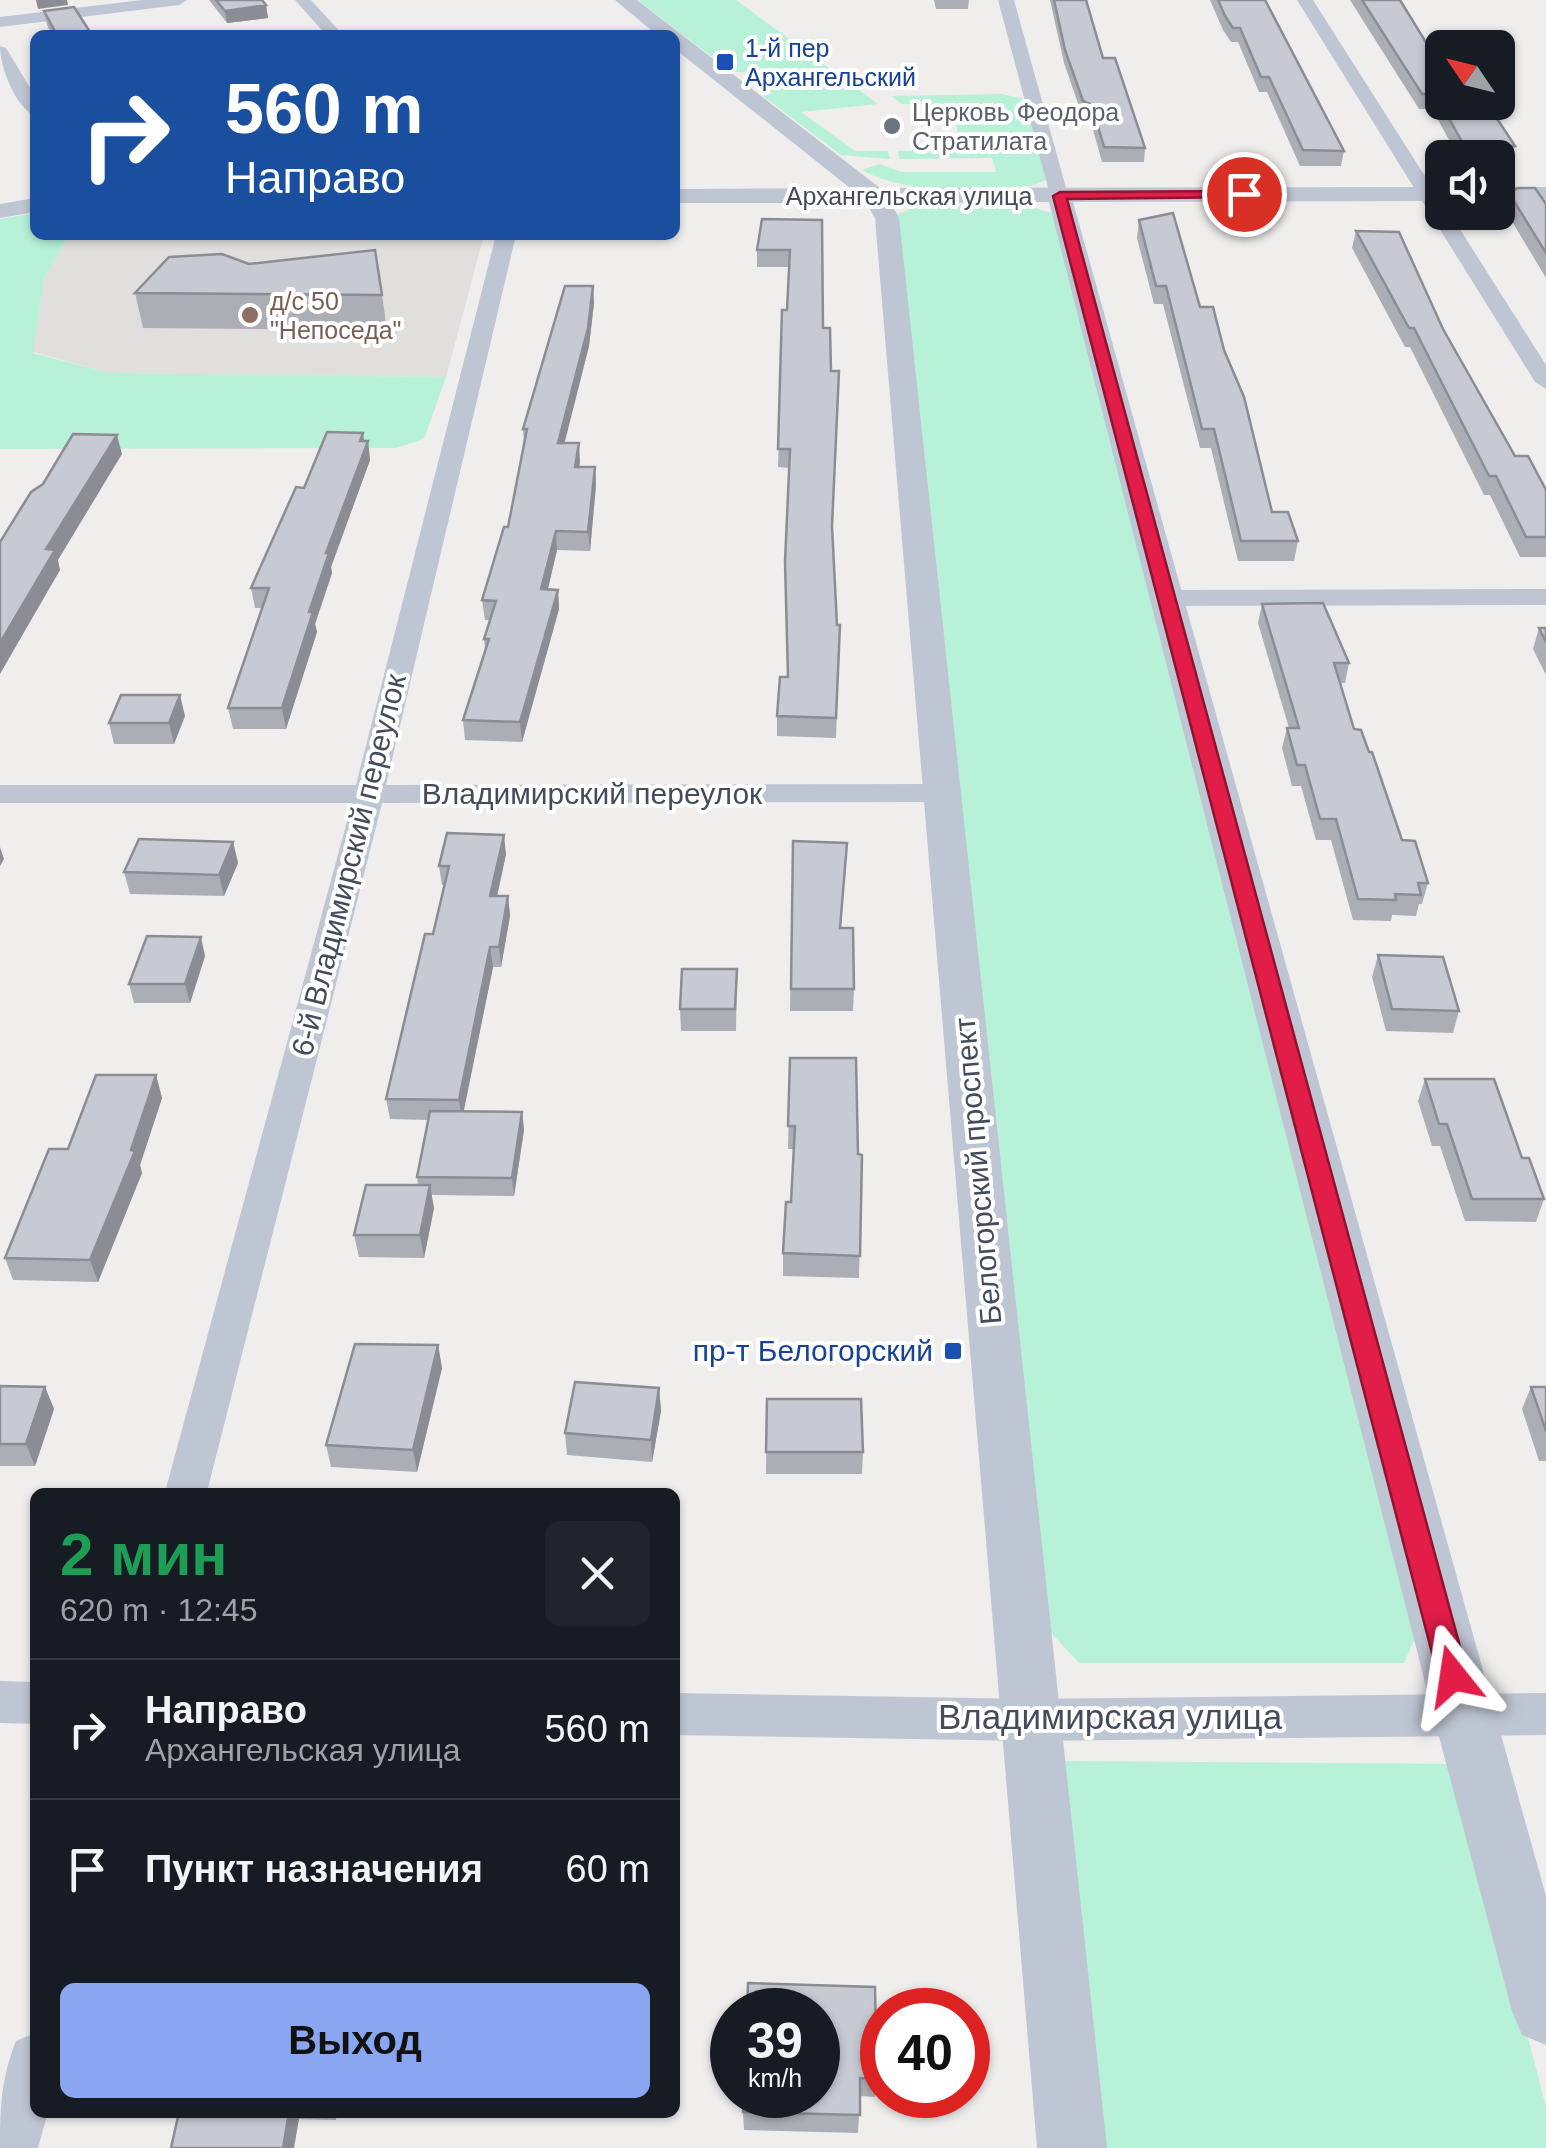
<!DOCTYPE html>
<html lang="ru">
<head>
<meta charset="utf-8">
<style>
  :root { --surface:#171b24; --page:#20242c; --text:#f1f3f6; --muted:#9ea1a6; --line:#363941; --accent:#8aa6f0 }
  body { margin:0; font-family:Helvetica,sans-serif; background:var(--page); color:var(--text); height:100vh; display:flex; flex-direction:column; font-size:38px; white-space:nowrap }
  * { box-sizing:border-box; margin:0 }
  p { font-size:32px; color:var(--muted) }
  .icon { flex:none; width:55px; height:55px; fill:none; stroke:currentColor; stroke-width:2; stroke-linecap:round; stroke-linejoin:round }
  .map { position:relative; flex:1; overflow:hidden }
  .sheet { position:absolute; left:30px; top:1488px; width:650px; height:630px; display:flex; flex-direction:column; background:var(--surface); border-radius:15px; box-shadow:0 2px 8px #0004 }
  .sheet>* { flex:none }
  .hud { position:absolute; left:30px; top:30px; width:650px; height:210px; border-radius:15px; box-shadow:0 2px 8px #0004; background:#1a4fa0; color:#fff; overflow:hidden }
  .needle { width:65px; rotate:305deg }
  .tools { position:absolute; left:1425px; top:30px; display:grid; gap:20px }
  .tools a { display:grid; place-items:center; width:90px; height:90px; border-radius:15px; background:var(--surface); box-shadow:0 2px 8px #0004; font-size:50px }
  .speed { position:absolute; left:710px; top:1988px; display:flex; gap:20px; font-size:50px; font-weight:700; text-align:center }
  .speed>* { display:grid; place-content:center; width:130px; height:130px; border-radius:50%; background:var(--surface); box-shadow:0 2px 8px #0004; line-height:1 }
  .speed small { font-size:25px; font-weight:400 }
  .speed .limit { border:15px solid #d22; background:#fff; color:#111 }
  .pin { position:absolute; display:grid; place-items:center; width:85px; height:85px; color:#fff; margin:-42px; border:5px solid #fff; border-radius:50%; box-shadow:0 2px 10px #0007 }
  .me { position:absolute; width:110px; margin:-55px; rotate:345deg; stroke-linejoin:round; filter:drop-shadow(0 0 8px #0008) }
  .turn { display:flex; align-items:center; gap:35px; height:210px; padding:0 30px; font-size:45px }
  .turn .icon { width:130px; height:130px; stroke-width:2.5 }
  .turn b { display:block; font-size:70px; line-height:85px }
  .round { display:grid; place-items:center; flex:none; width:105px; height:105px; border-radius:15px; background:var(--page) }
  .headline { display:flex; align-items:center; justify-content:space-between; height:170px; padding:0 30px }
  h1 { font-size:60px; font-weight:700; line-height:75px; color:#1e9e55 }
  .cta { display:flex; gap:20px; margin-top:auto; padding:20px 30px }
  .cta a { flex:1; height:115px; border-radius:15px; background:var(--accent); color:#111; font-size:40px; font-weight:700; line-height:115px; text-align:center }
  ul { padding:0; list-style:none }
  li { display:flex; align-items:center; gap:30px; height:140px; padding:0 30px; border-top:2px solid var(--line) }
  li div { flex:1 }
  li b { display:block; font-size:38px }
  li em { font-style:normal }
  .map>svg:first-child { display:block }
  .education { fill:#e1dede }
  .green { fill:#b7f1d7 }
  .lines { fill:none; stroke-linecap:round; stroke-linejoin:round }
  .minor { fill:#bfc6d3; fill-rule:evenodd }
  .tertiary { fill:#bfc6d3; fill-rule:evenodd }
  .wall { fill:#acaeb5 }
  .shaded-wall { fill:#8c8d94 }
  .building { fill:#c8cad3; stroke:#8c8d94; stroke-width:2.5 }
  .route { fill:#e11d48; stroke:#92132f; stroke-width:2.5 }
  .transit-dot { fill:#1a4fb4; stroke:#fff; stroke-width:4 }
  .worship-dot { fill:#6b7280; stroke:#fff; stroke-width:4 }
  .education-dot { fill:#8d6e63; stroke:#fff; stroke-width:4 }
  .labels { text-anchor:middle; stroke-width:8; stroke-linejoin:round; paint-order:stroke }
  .far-transit-label { font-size:25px; fill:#164399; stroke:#fff; text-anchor:start }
  .far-worship-label { font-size:25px; fill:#5b616d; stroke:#fff; text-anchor:start }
  .far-street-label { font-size:25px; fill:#444c5b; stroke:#fff }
  .far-education-label { font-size:25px; fill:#785e54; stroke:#fff; text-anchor:start }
  .street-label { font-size:30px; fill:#444c5b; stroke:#fff }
  .transit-label { font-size:30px; fill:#164399; stroke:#fff; text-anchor:end }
  .near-street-label { font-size:35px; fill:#444c5b; stroke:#fff }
</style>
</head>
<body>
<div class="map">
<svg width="1546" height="2148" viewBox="0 0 1546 2148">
  <rect width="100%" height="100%" fill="#f0eded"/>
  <path class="education" d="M70 235H484L446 377 110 373 33 352 44 278Z"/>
  <path class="green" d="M638 0H736L878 104 801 112 855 151H888L890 159 841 155 763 96 772 94 768 86 785 81 772 72H730L726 69 734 63 712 57Z
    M1002 94 1024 99 1035 135 1031 138 959 140 953 105 902 104 891 96Z
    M961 147 1032 148 1040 152 1046 180 1031 186C977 187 911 197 862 170L880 164 901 172H996L992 158 899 159 898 151 954 150Z
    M1024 204 1053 214 1418 1631 1404 1663H1079L1042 1623 896 215 918 206Z
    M35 213V235H70L44 278 33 353 110 373 446 377 424 439 396 448 0 449V219Z
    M1055 1761 1457 1764 1546 2107V2148H1097Z"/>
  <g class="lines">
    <path class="minor" d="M142 0H187L179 5 0 27V17Z
      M295 0H311L343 35H326Z
      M998 0H1014L1068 195 1066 199H1052L1050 195Z
      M1297 0H1313L1442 203V212H1449L1546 365V389L1535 382Z
      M0 46 6 48 35 96V116C15 107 0 67 0 46Z
      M496 235H516L386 785 944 784 955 787 959 793 955 799 944 802 382 803 207 1492H165L352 803H0V785H356Z
      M1546 589V605L1168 606 1155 598 1168 590Z
      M0 1681 35 1682V1724L0 1723Z
      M675 1693 1028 1699 1546 1693V1735L1028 1741 675 1735Z
      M35 2033V2112H48L38 2148H0C0 2109 1 2078 16 2041Z"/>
    <path class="tertiary" d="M615 0H637L880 188 1442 187V201L1073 202 1546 1896V2045L1522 2035 1512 2011 1433 1714 1049 202 891 203 899 218 1107 2148H1037L875 218 866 203H675V189L850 188 675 49V35H657Z
      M1498 187H1546V201H1498Z
      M35 198V212L0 218V204Z"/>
  </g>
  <path class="wall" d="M209 0H262L266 5 268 18 227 23Z
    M934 0H969L968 9H936Z
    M1050 0H1086L1103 58 1145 148 1144 162H1102L1090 119 1082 115 1064 63Z
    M1210 0H1265L1344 151 1341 166H1300L1267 92H1259L1238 42H1231L1223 30Z
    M1350 0H1400L1442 102 1515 146 1511 161H1498V158H1459L1432 109H1419Z
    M44 11 92 35H52L47 25Z
    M1509 193 1546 204V278L1505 210Z
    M822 220 823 328 837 625H840L836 738 777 736V716L788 677 789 468 778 467 782 310H787L789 267H757V250Z
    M1139 220 1200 307 1224 350 1272 512 1298 541 1294 561H1238L1211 448H1200L1163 304H1154L1137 238Z
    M1356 231 1443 329 1515 456 1546 490V557H1520L1490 495H1484L1410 347H1405L1352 248Z
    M249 264 382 295 387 330 143 328 135 293Z
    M593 286 594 303 589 346 564 443 580 461 579 467H595L596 485 590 551 557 550 548 589 558 590 559 609 522 742 465 740 463 720 485 650 484 639 490 620H485L482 600 508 527 524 444 523 429Z
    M365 441H368L370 460 331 567 332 573 315 624 317 632 286 729H233L228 708 262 608H255L251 588 304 488Z
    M1262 604 1349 663 1345 683H1340L1354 729 1369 752 1402 840 1428 883 1422 904H1419L1416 916 1392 915 1391 921 1353 920 1331 840H1316L1301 786H1292L1282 748 1287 728H1289L1258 623Z
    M1539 628H1546V675L1533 649Z
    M185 716 174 744H114L109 723Z
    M793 841 847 843 841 928 854 989 853 1011H790Z
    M233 842 238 863 224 896 130 894 124 872Z
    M506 854 497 896H508L510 916 501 967H493L463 1111 522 1112 524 1130 514 1196 431 1195 434 1208 424 1258 359 1257 354 1235 418 1185 417 1177 428 1120 390 1119 386 1099 433 934 444 885H442L439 866Z
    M1378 955 1459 1011 1453 1033 1386 1031 1372 977Z
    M205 956 190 1003H134L129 984Z
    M737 969 736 1031H681L680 1009Z
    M790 1058 858 1154 862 1155 859 1278 783 1276V1253L791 1202 794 1149H788Z
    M156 1075 162 1098 140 1165 142 1173 98 1282 13 1280 5 1258 68 1149Z
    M1425 1079 1522 1158 1544 1199 1536 1222 1465 1221 1440 1146H1432L1418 1101Z
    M438 1345 442 1368 417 1472 331 1467 326 1445Z
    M0 1386 45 1387 54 1409 35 1466H0Z
    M1531 1387H1546V1461H1539L1522 1409Z
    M659 1388 661 1411 652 1462 567 1455 565 1433Z
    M767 1399 863 1452 862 1474H766Z
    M818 2010 877 2079 875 2097 860 2096 858 2133 744 2130 743 2112Z
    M179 2112H337L336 2120 299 2119Z"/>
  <path class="shaded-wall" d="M36 0H67L68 5 38 9Z
    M266 5 268 18 227 23 225 11Z
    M593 286 594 303 589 346 560 461 558 443Z
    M363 433 365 447 368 441 370 460 331 567 332 573 315 624 317 632 286 729 282 708 326 553Z
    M117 435 122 454 58 560 60 570 0 674V643L46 549Z
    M579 443 580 461 577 486 575 467Z
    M595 467 596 485 590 551 588 532Z
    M556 531 557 550 543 609 541 589Z
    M558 590 559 609 522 742 520 722Z
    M180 695 185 716 174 744 169 723Z
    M504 835 506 854 493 915 490 896Z
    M233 842 238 863 224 896 219 875Z
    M0 847 4 859 0 866Z
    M508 896 510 916 501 967 499 947Z
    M201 937 205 956 190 1003 185 984Z
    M490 947 493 967 462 1120 459 1100Z
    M156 1075 162 1098 140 1165 142 1173 98 1282 90 1260 131 1150Z
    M522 1112 524 1130 514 1196 512 1178Z
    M430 1185 434 1208 424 1258 420 1235Z
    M438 1345 442 1368 417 1472 413 1450Z
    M45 1387 54 1409 35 1466 26 1444Z
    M659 1388 661 1411 652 1462 651 1440Z
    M289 2112H296L299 2119 294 2148H283Z"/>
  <path class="building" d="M216 0H262L266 5 225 11Z
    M1054 0H1086L1103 58H1115L1145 148 1104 147 1092 105 1083 101 1065 50Z
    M1218 0H1265L1344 151 1303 150 1269 77H1261L1240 28H1233L1225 16Z
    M1362 0H1400L1427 44 1432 41 1442 57V102H1486L1515 146 1464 145 1435 94H1422Z
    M74 7 92 35H57L44 11Z
    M1518 188H1535L1546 204V253L1509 193Z
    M1173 213 1200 307H1213L1224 350 1244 397 1272 512H1288L1298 541H1241L1214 429H1202L1166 286H1156L1139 220Z
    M762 219 822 220 823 328H830L831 371H839L832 526 837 625H840L836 718 777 716 780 677H788L785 562 790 449H778L782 310H787L790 250H757Z
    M1356 231 1399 232 1443 329 1515 456H1528L1546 490V537H1526L1496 476H1489L1414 328H1409Z
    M375 250 382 295 135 293 169 257 222 254 249 264Z
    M565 286H593L588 328 558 443H579L575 467H595L588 532 556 531 541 589 558 590 520 722 463 720 489 639H484L496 601 482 600 504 527H508L527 429H523Z
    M327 432 363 433 360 441H368L326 553H329L309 612H313L282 708H228L269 588H251L296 487 304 488Z
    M73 434 117 435 46 549 55 550 0 643V542L31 492 43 484Z
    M1323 603 1349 663H1334L1354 729 1361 730 1369 752H1372L1402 840 1415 841 1428 883H1418L1421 895 1395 894 1396 900 1358 899 1336 819H1320L1305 765H1297L1287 728H1299L1262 604Z
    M1539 628H1546V642Z
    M121 695H180L169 723H109Z
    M447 833 504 835 490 896H508L499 947H490L459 1100 386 1099 425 934H433L449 866H439Z
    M139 839 233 842 219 875 124 872Z
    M793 841 847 843 840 928H853L854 989H791Z
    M147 936 201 937 185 984H129Z
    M1378 955 1443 957 1459 1011 1392 1009Z
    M682 969H737L735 1009H680Z
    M790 1058H856L858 1154 862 1155 860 1256 783 1253 786 1202H791L795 1126H788Z
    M96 1075H156L131 1150 135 1151 90 1260 5 1258 49 1149H68Z
    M1425 1079H1494L1522 1158H1529L1544 1199H1472L1447 1124H1439Z
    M430 1111 522 1112 512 1178 417 1177Z
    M366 1185H430L420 1235H354Z
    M355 1344 438 1345 413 1450 326 1445Z
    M575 1382 659 1388 651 1440 565 1433Z
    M0 1386 45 1387 26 1444H0Z
    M1531 1387H1546V1431Z
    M767 1399H861L863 1452H766Z
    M748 1983 875 1987 877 2079 860 2078V2115L743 2112 744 2095H818V2010H747Z
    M179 2112H289L283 2148H171Z"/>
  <path class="route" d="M1244 191 1248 197 1067 199 1468 1676 1464 1685 1453 1689 1443 1685 1438 1676 1053 196 1060 192Z"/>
  <g class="transit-dot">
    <rect x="715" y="52" width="20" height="20" rx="5"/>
    <rect x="943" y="1341" width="20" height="20" rx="5"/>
  </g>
  <circle class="worship-dot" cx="892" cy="126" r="10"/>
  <circle class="education-dot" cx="250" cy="315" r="10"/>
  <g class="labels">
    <g class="far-transit-label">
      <text x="745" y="57">1-й пер<tspan x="745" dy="29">Архангельский</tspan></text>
    </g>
    <g class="far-worship-label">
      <text x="912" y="121">Церковь Феодора<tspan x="912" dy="29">Стратилата</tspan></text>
    </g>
    <g class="far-street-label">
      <text x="909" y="205">Архангельская улица</text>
    </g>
    <g class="far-education-label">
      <text x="270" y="310">д/с 50<tspan x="270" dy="29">"Непоседа"</tspan></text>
    </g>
    <g class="street-label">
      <text x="592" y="804">Владимирский переулок</text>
      <text transform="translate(349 865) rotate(-76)" y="10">6-й Владимирский переулок</text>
      <text transform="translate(978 1171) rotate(-95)" y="10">Белогорский проспект</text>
    </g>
    <g class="transit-label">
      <text x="933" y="1361">пр-т Белогорский</text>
    </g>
    <g class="near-street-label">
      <text x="1110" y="1729">Владимирская улица</text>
    </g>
  </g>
</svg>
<div class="tools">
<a><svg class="needle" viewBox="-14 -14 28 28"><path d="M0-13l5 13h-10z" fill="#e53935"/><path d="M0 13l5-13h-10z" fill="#9ea1a6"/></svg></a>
<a><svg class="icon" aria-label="sound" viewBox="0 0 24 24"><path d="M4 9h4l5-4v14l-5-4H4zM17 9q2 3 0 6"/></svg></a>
</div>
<div class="speed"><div>39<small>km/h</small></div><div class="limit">40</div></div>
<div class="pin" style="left:1244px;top:194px;background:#d93025"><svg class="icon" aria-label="arrive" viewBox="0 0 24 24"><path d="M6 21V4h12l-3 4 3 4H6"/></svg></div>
<svg class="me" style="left:1453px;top:1676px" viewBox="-20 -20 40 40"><path d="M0-17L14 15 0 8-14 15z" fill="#e11d48" stroke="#fff" stroke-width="4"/></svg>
<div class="hud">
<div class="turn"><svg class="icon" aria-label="right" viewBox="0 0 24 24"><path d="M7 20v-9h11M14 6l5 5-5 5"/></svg><div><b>560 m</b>Направо</div></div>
</div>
<section class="sheet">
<div class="headline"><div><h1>2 мин</h1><p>620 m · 12:45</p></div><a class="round"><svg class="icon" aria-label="close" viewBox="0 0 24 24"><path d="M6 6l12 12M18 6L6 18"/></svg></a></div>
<ul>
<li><svg class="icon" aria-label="right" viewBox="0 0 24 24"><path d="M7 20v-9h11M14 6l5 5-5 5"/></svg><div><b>Направо</b><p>Архангельская улица</p></div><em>560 m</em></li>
<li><svg class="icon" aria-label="arrive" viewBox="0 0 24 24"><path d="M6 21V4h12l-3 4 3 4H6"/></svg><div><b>Пункт назначения</b></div><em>60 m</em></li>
</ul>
<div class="cta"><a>Выход</a></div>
</section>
</div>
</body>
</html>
